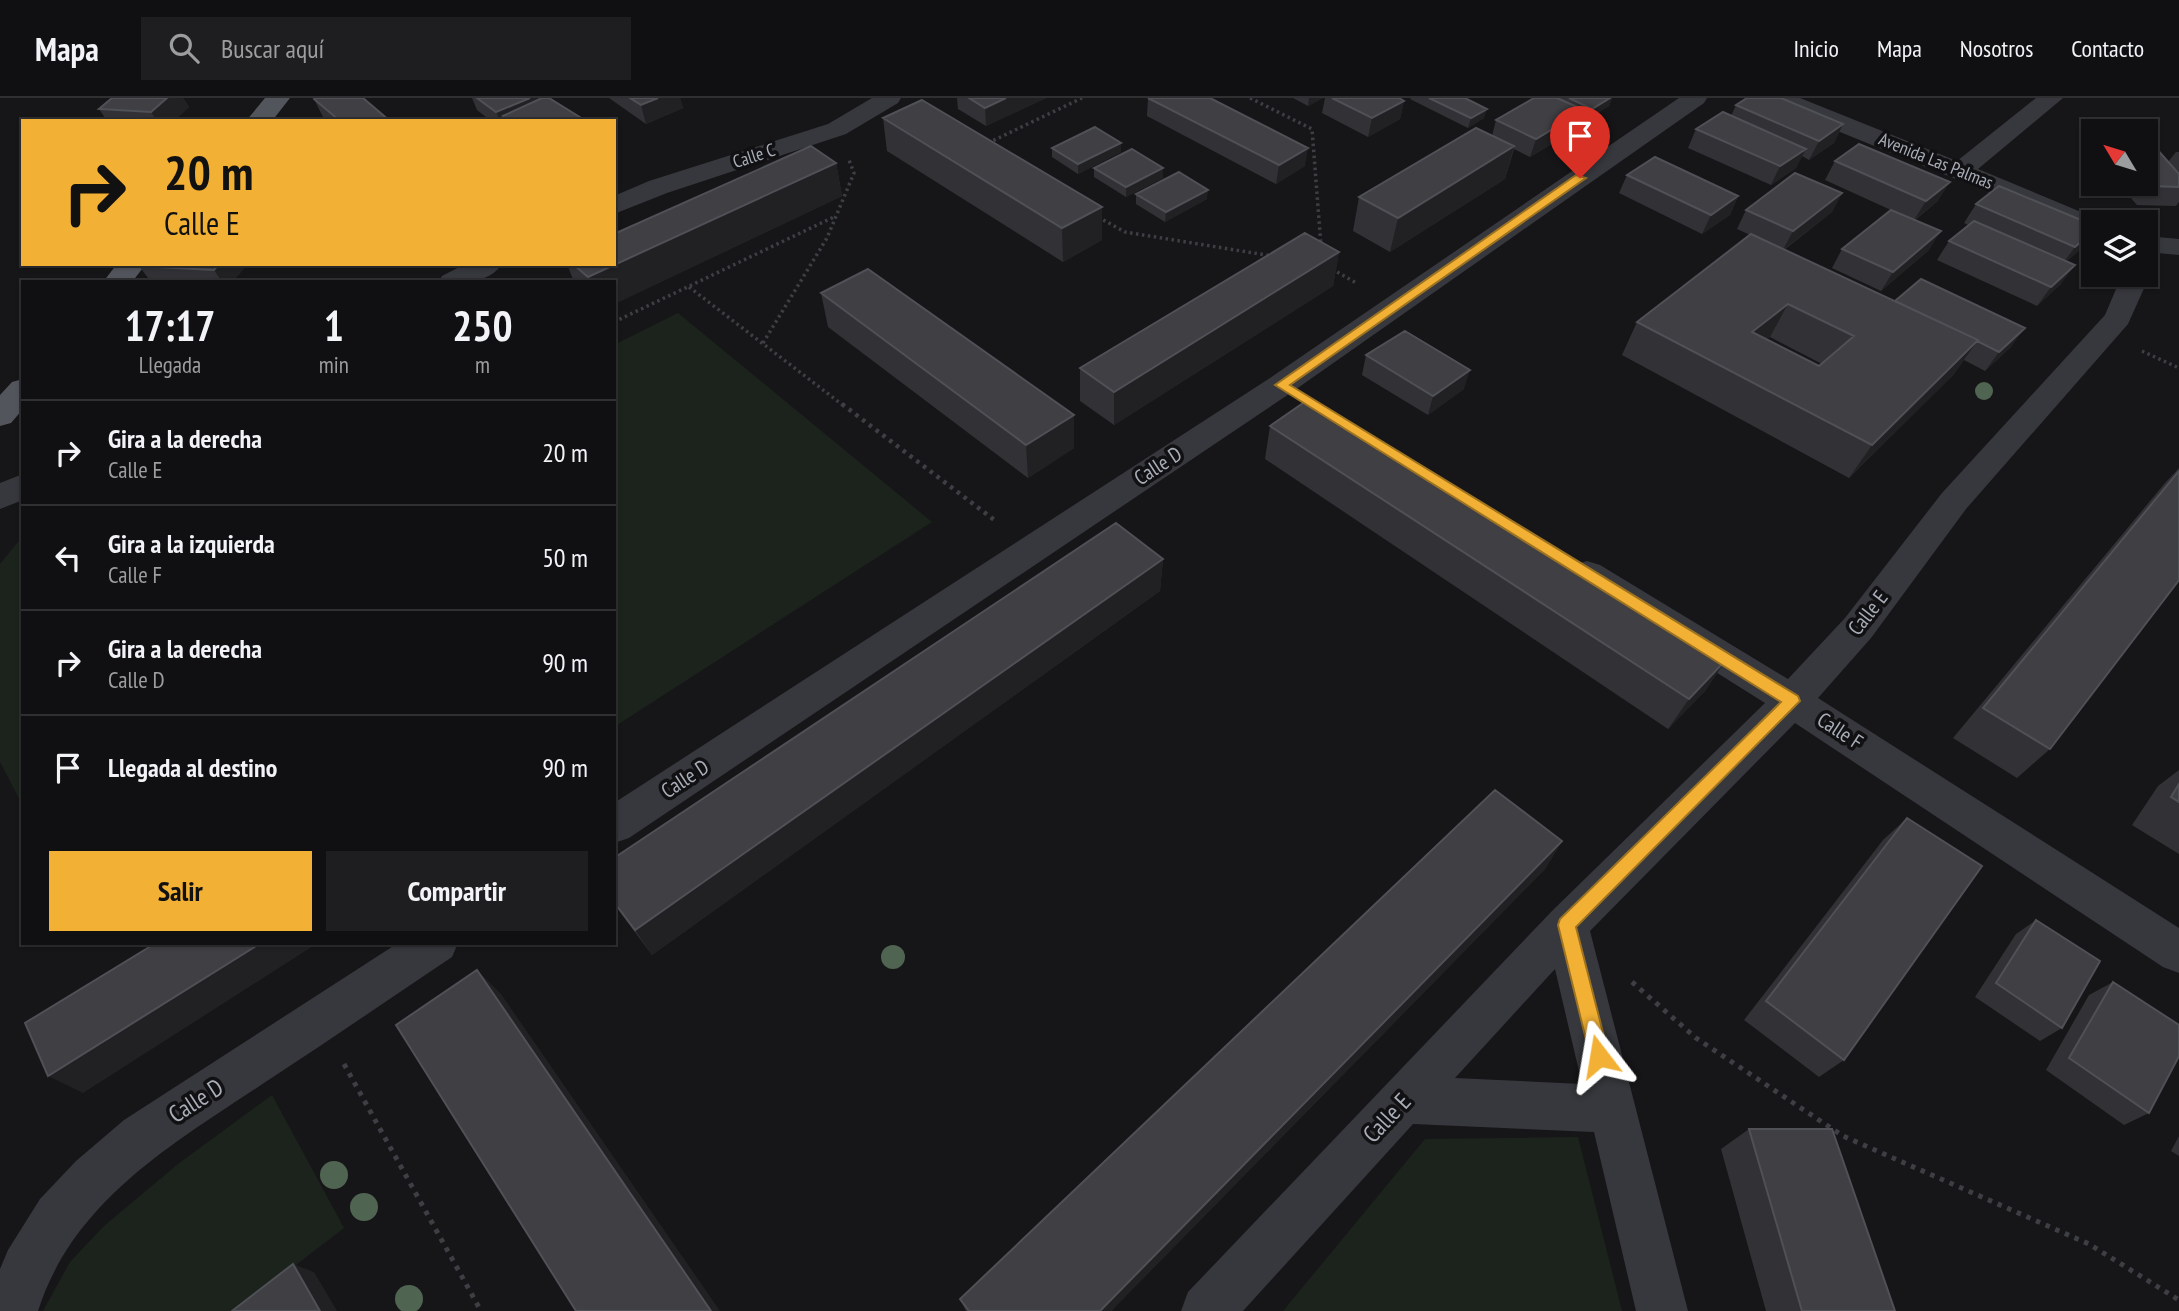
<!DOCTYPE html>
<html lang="es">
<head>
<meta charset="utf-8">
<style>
  :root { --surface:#101012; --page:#1e1e20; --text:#f1f3f6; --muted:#9c9d9f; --line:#303032; --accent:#f2b134 }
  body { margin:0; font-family:"PT Sans Narrow",sans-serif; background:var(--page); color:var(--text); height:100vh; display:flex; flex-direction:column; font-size:26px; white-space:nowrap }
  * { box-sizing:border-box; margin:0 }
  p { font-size:23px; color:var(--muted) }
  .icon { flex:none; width:38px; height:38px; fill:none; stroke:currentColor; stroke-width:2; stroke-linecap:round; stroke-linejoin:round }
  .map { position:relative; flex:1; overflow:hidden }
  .sheet { position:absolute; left:21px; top:182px; width:595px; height:665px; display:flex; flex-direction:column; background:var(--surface); border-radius:0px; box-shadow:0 2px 5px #0004,0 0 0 2px var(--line) }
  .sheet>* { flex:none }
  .guide { position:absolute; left:21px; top:21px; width:595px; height:147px; border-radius:0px; box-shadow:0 2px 5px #0004,0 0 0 2px var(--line); background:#f2b134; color:#111; overflow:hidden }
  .needle { width:46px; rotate:308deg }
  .controls { position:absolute; left:2081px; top:21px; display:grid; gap:14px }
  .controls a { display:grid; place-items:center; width:77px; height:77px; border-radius:0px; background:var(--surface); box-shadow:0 2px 5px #0004,0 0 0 2px var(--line); font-size:35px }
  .pin { position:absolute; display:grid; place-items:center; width:60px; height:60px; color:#fff; margin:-72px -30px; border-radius:50% 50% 50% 0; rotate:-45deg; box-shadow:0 0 7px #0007 }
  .pin .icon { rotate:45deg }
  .me { position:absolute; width:77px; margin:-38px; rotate:346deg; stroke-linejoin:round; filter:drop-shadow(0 0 5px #0008) }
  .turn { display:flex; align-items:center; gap:24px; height:147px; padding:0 28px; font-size:32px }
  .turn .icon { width:91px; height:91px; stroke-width:2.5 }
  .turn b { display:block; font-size:49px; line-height:60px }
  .eta { display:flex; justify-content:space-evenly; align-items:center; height:119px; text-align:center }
  .eta b { font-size:42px; font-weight:700; line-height:49px }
  .primary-button { display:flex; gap:14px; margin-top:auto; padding:14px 28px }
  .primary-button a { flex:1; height:80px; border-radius:0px; background:var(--accent); color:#111; font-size:28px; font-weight:700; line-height:80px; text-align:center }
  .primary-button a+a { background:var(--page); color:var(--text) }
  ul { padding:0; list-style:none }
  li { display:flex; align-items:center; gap:21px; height:105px; padding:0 28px; border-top:2px solid var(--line) }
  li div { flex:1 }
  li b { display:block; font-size:26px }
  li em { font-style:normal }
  header { display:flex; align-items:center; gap:42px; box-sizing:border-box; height:98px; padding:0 35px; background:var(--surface); border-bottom:2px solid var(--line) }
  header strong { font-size:33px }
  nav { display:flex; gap:38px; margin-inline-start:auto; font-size:24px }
  .search { width:490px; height:63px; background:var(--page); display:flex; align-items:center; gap:18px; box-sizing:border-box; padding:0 24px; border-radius:0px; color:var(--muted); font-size:26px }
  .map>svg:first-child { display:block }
  .green { fill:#1c231d }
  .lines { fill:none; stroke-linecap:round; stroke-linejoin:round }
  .path-far2 { stroke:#3d3f44; stroke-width:3.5; stroke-dasharray:2.5 3.5; stroke-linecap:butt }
  .path-far1 { stroke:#3d3f44; stroke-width:4.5; stroke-dasharray:3.5 5; stroke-linecap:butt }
  .path { stroke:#3d3f44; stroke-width:5; stroke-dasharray:4.5 6; stroke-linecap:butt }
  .minor { fill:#37383d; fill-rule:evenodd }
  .major { fill:#53555c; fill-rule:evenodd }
  .tree { fill:#506452 }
  .wall { fill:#323236; fill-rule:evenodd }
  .shaded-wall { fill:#212124 }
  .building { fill:#3f3f44; stroke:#4f5156; stroke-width:2; fill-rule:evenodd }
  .route { fill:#f2b134; stroke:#9d7322; stroke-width:2 }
  .labels { text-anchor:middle; stroke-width:7; stroke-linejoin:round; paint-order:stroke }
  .far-street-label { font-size:18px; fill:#a8adb8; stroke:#111113 }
  .street-label { font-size:21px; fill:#a8adb8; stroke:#111113 }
  .near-street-label { font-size:24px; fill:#a8adb8; stroke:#111113 }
</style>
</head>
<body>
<header>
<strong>Mapa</strong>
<div class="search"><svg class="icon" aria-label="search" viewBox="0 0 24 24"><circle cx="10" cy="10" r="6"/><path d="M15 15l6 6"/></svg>Buscar aquí</div>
<nav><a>Inicio</a><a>Mapa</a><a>Nosotros</a><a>Contacto</a></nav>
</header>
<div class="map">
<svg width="2179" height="1213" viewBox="0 0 2179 1213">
  <rect width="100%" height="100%" fill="#161618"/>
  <path class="green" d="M678 215 932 424 614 629V247Z
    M23 438V708L0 664V466Z
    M272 997 344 1130 236 1213H43L70 1164 104 1128 178 1066Z
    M1578 1039 1622 1213H1283L1425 1041Z"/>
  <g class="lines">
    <path class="path-far2" d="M1250 0 1312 31 1321 148
      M988 45 1082 0
      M1098 119 1125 134 1272 158
      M1332 171 1358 186
      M689 189 844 308
      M614 224 836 118
      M763 245 827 140 854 75 849 62
      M2142 253 2179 270"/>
    <path class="path-far1" d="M842 306 997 424"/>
    <path class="path" d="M1632 884 1696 940 1843 1038 2089 1146 2179 1202
      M344 966 481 1213"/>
    <path class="minor" d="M872 0H901L898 5 846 36 667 95 614 116V98L649 83 828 26Z
      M1679 0H1707L1704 5 1292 294 629 740 614 745V705L1270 280Z
      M1766 0H1800L1957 63 2036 0H2063L1978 71 2105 124H2093V135L2083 133 1769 5Z
      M2146 138 2179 141V157L2146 154Z
      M465 166H502C488 187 460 184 438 184L442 178Z
      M2146 171 2150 177 2128 226 1966 411 1871 540 1818 600 2179 830V875L2163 869 1795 625 1590 833 1688 1213H1636L1594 1034 1413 1026 1243 1213H1181L1188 1194 1552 813 1765 605 1574 485 1569 476 1574 467 1587 463 1600 467 1788 581 1845 520 1942 395 2105 217 2122 177H2146ZM1555 871 1582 986 1455 980Z
      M23 376V402L0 411V385Z
      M398 845H458L452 859C391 900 331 941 270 981 178 1043 74 1100 38 1213H0V1171L8 1152 40 1101 76 1063 124 1022Z"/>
    <path class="major" d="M265 0H290L272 23H246Z
      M117 166H146L132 184H103Z
      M23 281V311L11 325 0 328V297L12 284Z"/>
  </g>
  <g class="tree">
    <circle cx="1984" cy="293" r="9"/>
    <circle cx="893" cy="859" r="12"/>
    <circle cx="334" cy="1077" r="14"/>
    <circle cx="364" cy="1109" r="14"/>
    <circle cx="409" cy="1201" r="14"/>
  </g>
  <path class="wall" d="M112 0H183L189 9 174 23H107L99 11Z
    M472 0H549L586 23H491L477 12Z
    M609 0H680L683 10 646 26Z
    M957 0H1046L986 28 958 11Z
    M1148 0 1305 68 1276 86 1147 18Z
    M1293 0H1323L1308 8Z
    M1325 0H1399L1404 3 1400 21 1368 39 1322 15Z
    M1411 0H1465L1484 20 1468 30 1410 1Z
    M1534 0H1612L1609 8 1589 20 1582 17 1577 31 1530 59 1514 51 1505 81 1390 154 1353 133 1359 99 1492 38 1496 22Z
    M314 1 390 23H328L323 19Z
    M1736 7 1843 26 1834 45 1809 62 1802 58 1796 70 1771 87 1688 50 1696 31 1731 18Z
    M883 20 1102 142 1063 164 887 53Z
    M2146 41 2168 64 2176 54H2179V104L2176 108 2137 107 2119 86H2146Z
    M1121 45V54L1078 76 1052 59V50Z
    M1835 63 1938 103 1915 122 1929 152 1881 193 1832 170 1842 151 1891 112 1825 82Z
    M836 65 842 98 614 206V184H574L567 166H614Z
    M1094 70H1163V80L1126 99 1094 79Z
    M1627 77 1738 98 1730 117 1702 136 1619 95Z
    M1842 95 1832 114 1784 152 1895 203 2011 249 1985 273 1964 262 1954 276 1849 380 1622 257 1637 224 1750 137 1737 131 1746 112ZM1770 239 1822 266 1819 268 1767 241Z
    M1136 96 1207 101 1165 124 1136 106Z
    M1976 106 2084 148 2067 163 2061 186 2037 208 1937 162 1949 143 1968 127 1964 125Z
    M1339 154 1333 188 1114 327 1080 303V270Z
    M247 167 232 184H151L139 168Z
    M821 195 1074 317V350L1028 380 828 229Z
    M1366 257 1464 291 1428 317 1362 277Z
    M1270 328 1726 562 1705 593 1668 631 1265 361Z
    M2179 370V482L2050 651 2017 680 1953 640 2165 385Z
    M1163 461 1160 493 652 857 614 806V760Z
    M2179 672V756L2132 727 2158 688Z
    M1907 720 1844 962 1819 979 1744 922 1883 742Z
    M1562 743 1545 771 1111 1213H966L960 1201Z
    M2036 822 2062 930 2040 943 1975 899 2016 836Z
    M2113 884 2149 1015 2124 1027 2046 972 2089 897Z
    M1749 1031 1895 1213H1766L1721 1051Z
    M2179 1038V1058L2171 1053Z"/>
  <path class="shaded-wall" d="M167 0H183L189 9 174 23H157L151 14Z
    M530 0H543L503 18 505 23H500L496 14Z
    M658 0H680L683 10 646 26 641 7Z
    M1006 0H1046L986 28 985 10Z
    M1309 0H1323L1308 8Z
    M1610 0H1612L1609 8 1589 20 1592 11Z
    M1404 3 1400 21 1368 39 1372 20Z
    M1487 11 1484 20 1468 30 1471 20Z
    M1584 12 1577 31 1530 59 1536 41Z
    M1843 26 1834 45 1809 62 1819 43Z
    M1121 45V54L1078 76V66Z
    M1514 48 1505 81 1390 154 1398 120Z
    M1308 50 1305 68 1276 86 1279 67Z
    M1806 51 1796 70 1771 87 1780 68Z
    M836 65 842 98 614 206V184H589L588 179Z
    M1163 70V80L1126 99V89Z
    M1950 84 1938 103 1914 122 1926 103Z
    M1208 92 1207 101 1165 124 1166 114Z
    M1842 95 1832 114 1783 152 1793 133Z
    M1738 98 1730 117 1702 136 1711 117Z
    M1102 109V142L1063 164 1062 130Z
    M1941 133 1929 152 1881 193 1893 174Z
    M2093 133V135L2084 148 2061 168 2075 149Z
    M1339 154 1333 188 1114 327V294Z
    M219 166H247V167L232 184H222L214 172Z
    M2075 167 2061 186 2037 208 2051 189Z
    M1788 206 1770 239 1735 267 1752 234Z
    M2025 230 2011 249 1985 273 1999 254Z
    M1978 242 1954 276 1849 380 1872 347Z
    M1470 272 1464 291 1428 317 1433 298Z
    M1074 317V350L1028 380 1026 347Z
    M1163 461 1160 493 652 857 635 832Z
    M1726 562 1705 593 1668 631 1689 601Z
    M1562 743 1545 771 1111 1213H1100Z
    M261 845H318L83 995 48 978Z
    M477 872 501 896 720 1213H711Z
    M293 1166 314 1174 337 1213H320Z"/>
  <path class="building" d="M112 0H167L151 14 99 11Z
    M315 0H363L390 23H340L314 1Z
    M477 0H530L496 14Z
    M542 0H549L586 23H511L503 18Z
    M630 0H658L641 7Z
    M969 0H1006L985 10Z
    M1148 0H1210L1308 50 1279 67Z
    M1332 0H1399L1404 3 1372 20Z
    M1429 0H1465L1487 11 1471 20Z
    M1534 0H1557L1584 12 1536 41 1496 22Z
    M1569 0H1610L1592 11Z
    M1747 0H1781L1843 26 1819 43 1736 7Z
    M922 2 1102 109 1062 130 883 20Z
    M1723 14 1806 51 1780 68 1696 31Z
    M1095 29 1121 45 1078 66 1052 50Z
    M1476 30 1514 48 1398 120 1359 99Z
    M2146 41H2148L2179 76V89L2151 88 2146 82Z
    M1859 46 1950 84 1926 103 1835 63Z
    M811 48 836 65 588 179 573 166H614V136Z
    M1132 51 1163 70 1126 89 1094 70Z
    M1655 59 1738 98 1711 117 1627 77Z
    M1179 74 1208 92 1166 114 1136 96Z
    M1795 75 1842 95 1793 133 1746 112Z
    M1999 88 2093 127V133L2075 149 1976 106Z
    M1891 112 1941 133 1893 174 1842 151Z
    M1974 123 2075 167 2051 189 1949 143Z
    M1305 135 1339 154 1114 294 1080 270Z
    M1751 136 1978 242 1872 347 1637 224ZM1788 206 1854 238 1819 268 1752 234Z
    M141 166H219L214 172 139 168Z
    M868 171 1074 317 1026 347 821 195Z
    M1921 181 2025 230 1999 254 1977 243 1978 242 1895 203Z
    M1405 233 1470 272 1433 298 1366 257Z
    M1309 301 1726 562 1689 601 1270 328Z
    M2179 373V482L2050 651 1983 610Z
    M1116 425 1163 461 635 832 614 804V760Z
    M2179 686V704L2171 699Z
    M1495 692 1562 743 1100 1213H969L960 1201Z
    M1907 720 1982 768 1844 962 1766 903Z
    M2036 822 2100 863 2062 930 1996 885Z
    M156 845H261L48 978 25 925Z
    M477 872 711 1213H576L396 927Z
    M2113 884 2179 927V958L2149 1015 2069 960Z
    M1749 1031H1832L1895 1213H1802Z
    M293 1166 320 1213H232Z"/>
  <path class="route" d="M1576 77 1586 80 1290 287 1798 598 1800 603 1576 829 1609 958 1606 965 1599 968 1592 965 1590 958 1558 827 1560 821 1781 604 1275 287Z"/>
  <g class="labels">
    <g class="far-street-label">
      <text transform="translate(754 58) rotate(-18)" y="6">Calle C</text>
      <text transform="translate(1936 63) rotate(22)" y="6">Avenida Las Palmas</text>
    </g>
    <g class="street-label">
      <text transform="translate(1158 368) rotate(-33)" y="7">Calle D</text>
      <text transform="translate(1868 515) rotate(-52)" y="7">Calle E</text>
      <text transform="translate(1840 633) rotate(33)" y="7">Calle F</text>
      <text transform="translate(685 681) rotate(-33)" y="7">Calle D</text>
    </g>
    <g class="near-street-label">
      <text transform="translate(196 1003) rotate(-33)" y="8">Calle D</text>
      <text transform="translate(1387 1020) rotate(-47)" y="8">Calle E</text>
    </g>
  </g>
</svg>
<div class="controls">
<a><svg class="needle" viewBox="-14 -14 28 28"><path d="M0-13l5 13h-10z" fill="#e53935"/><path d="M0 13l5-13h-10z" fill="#9c9d9f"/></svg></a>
<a><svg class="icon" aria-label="layers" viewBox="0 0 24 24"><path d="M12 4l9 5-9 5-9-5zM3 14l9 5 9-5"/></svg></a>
</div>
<div class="pin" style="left:1580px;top:80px;background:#d93025"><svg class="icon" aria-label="arrive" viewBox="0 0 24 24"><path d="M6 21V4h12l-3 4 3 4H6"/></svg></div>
<svg class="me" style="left:1599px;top:958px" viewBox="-20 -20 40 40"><path d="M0-17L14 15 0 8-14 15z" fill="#f2b134" stroke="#fff" stroke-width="4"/></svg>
<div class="guide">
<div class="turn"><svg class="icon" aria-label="right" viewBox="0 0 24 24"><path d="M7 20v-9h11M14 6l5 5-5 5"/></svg><div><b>20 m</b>Calle E</div></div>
</div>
<section class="sheet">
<div class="eta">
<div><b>17:17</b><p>Llegada</p></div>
<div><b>1</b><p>min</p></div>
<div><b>250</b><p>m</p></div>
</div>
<ul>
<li><svg class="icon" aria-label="right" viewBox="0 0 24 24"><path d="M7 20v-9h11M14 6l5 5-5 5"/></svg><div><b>Gira a la derecha</b><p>Calle E</p></div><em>20 m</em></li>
<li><svg class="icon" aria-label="left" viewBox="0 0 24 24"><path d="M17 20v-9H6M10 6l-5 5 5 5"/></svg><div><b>Gira a la izquierda</b><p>Calle F</p></div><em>50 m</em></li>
<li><svg class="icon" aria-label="right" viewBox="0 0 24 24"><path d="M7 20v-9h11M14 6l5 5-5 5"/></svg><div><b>Gira a la derecha</b><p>Calle D</p></div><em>90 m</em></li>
<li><svg class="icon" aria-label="arrive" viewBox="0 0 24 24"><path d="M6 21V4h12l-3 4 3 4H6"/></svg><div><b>Llegada al destino</b></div><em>90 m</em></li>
</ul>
<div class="primary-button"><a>Salir</a><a>Compartir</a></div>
</section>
</div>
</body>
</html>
